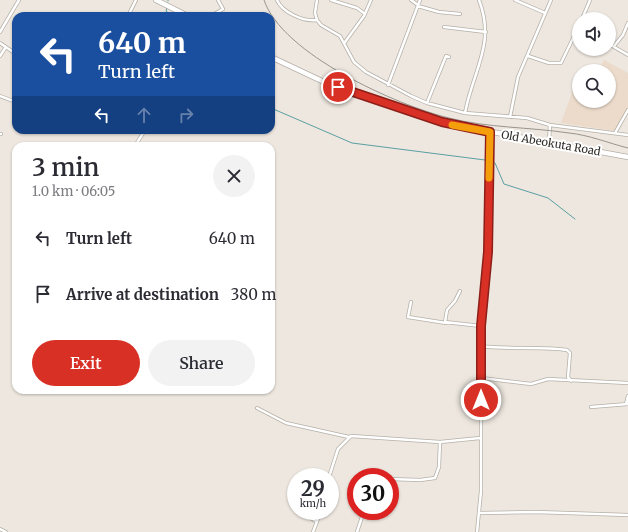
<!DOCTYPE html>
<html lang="en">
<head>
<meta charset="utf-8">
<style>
  :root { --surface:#fff; --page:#f2f2f3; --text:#2b2b33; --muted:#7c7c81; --accent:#d93025 }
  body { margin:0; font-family:Merriweather,serif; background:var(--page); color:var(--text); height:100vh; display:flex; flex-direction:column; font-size:15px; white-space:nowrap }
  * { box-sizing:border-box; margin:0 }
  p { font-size:13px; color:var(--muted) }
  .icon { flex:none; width:22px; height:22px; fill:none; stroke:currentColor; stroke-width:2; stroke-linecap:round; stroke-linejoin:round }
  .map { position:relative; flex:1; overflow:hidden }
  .side { position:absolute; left:12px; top:142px; width:263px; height:252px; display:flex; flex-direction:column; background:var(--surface); border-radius:12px; box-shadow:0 1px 3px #0004 }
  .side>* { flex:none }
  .guide { position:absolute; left:12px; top:12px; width:263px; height:122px; border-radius:12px; box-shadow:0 1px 3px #0004; background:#1a4fa0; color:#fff; overflow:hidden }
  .buttons { position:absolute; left:572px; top:12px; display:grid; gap:8px }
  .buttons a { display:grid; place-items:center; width:44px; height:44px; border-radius:50%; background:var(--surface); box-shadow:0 1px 3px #0004; font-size:20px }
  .speed { position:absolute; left:287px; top:468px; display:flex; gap:8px; font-size:20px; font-weight:700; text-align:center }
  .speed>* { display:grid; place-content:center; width:52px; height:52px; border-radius:50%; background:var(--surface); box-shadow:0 1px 3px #0004; line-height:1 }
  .speed small { font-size:10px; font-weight:400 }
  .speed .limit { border:6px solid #d22; background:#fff; color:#111 }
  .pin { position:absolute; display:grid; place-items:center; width:34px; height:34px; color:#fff; margin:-17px; border:2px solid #fff; border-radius:50%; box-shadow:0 1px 4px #0007 }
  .me { position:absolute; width:44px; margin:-22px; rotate:0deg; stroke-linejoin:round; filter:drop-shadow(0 0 3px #0008) }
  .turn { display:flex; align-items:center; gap:14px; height:84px; padding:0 20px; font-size:18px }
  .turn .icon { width:52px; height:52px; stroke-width:2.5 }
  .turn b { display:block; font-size:28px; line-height:34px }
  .lanes { display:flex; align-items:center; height:38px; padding:0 20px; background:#0003; justify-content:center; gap:20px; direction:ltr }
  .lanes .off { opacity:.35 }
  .round { display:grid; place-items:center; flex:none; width:42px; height:42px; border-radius:21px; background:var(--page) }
  .headline { display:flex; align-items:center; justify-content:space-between; height:68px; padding:0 20px }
  h1 { font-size:24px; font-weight:600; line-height:30px }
  .primary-button { display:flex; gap:8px; margin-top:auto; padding:8px 20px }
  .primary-button a { flex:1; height:46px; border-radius:24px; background:var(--accent); color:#fff; font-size:16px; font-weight:600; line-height:46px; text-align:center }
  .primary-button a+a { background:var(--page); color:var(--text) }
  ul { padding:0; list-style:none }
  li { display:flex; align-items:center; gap:12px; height:56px; padding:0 20px }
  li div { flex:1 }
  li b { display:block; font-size:15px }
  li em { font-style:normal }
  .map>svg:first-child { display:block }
  .industrial { fill:#ecdbca }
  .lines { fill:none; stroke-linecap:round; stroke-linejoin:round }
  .stream { stroke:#5b9fa3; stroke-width:1 }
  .street-casing { stroke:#b5b0a8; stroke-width:4 }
  .highway-casing { stroke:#b5b0a8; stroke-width:6 }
  .street { stroke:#fff; stroke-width:2.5 }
  .highway { stroke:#fff; stroke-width:4.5 }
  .rail { stroke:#98948e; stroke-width:1 }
  .route-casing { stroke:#8d1f18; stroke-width:10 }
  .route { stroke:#d93025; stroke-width:7 }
  .slow { stroke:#f59e0b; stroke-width:7 }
  .labels { text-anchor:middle; stroke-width:4; stroke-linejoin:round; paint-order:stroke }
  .street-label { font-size:11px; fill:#32302d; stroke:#fff }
</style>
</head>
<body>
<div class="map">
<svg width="628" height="532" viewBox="0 0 628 532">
  <rect width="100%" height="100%" fill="#ede7df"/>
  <path class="industrial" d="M604 60 628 73V109L615 131 561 123 577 79 579 80V101H609V71H598Z"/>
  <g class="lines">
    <path class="stream" d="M168 1V0
      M167 8 166 11 172 16
      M271 108 352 143 485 160
      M492 162 495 163 504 184 548 198 575 219"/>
    <g class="street-casing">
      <path id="street" d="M277 0C282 12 303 22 317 20
        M317 0 315 13 317 20 321 25 340 36 354 62 366 72 411 96 427 103 465 113 527 118 550 125 628 135
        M331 0 357 8 365 14
        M411 0 418 5
        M515 0 545 13
        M418 6 439 12 460 14
        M128 16 136 0
        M211 16 223 9 218 0
        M582 19 590 0
        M444 27 486 32
        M0 32 19 0
        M345 42 364 16 371 0
        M0 43 16 54
        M609 44 628 55
        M614 46 623 35 628 23
        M0 56 6 47
        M528 56 549 63H561L579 26
        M388 85 420 0
        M0 96 16 102
        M427 103 446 56 449 57
        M465 113C473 70 496 44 479 0
        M510 117 518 77 551 0
        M615 133 628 110
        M0 134H1
        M549 142 550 125
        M135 146 145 130
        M460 291 455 301 447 310 445 322 481 326
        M411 302 408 317 446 323
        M481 346C509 350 539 346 567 350L570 353 568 377 571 381
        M481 378 531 384 548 379 628 383
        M626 404 628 396
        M591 407 628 404
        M257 408 286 423 349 437
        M329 477 338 449 351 436 440 442 480 438
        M390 479 420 480 435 478 439 467 440 442
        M293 502 296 505
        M301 511 317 522
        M480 513 536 512 628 515
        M0 529 6 532
        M313 532 321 511
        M357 532 364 511
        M477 532 481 491V326L488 252 490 132"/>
    </g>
    <g class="highway-casing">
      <path id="highway" d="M156 0 188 16
        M271 57 324 82 443 123 628 157"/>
    </g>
    <use href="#street" class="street"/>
    <use href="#highway" class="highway"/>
    <path class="rail" d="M264 0C282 54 396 105 449 118 488 128 529 127 569 133 589 135 608 143 628 148"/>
  </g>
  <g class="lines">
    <g class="route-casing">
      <path id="route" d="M338 87 442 122 490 132 488 252 481 326V400"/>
    </g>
    <use href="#route" class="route"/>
    <path class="slow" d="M452 125 490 132 489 178"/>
  </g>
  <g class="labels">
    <g class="street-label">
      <text transform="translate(551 143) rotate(10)" y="4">Old Abeokuta Road</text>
    </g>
  </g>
</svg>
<div class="buttons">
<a><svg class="icon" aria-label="sound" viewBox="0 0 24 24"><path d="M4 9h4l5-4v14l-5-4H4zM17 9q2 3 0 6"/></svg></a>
<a><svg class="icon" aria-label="search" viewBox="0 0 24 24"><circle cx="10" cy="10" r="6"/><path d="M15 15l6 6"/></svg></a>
</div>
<div class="speed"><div>29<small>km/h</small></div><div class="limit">30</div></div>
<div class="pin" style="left:338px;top:87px;background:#d93025"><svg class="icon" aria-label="arrive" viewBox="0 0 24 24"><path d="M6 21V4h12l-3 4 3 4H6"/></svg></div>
<svg class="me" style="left:481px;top:400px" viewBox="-20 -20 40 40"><circle r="17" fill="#d93025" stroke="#fff" stroke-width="3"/><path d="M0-11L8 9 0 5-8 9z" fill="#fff"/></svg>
<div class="guide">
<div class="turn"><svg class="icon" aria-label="left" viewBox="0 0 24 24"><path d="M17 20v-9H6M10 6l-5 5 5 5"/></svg><div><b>640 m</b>Turn left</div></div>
<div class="lanes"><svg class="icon" aria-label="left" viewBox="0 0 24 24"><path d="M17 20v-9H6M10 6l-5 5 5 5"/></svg><svg class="icon off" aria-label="ahead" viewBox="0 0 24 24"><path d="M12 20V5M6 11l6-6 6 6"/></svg><svg class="icon off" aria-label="right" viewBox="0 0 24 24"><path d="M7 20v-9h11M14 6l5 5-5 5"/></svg></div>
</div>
<section class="side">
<div class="headline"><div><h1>3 min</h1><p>1.0 km · 06:05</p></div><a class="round"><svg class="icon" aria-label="close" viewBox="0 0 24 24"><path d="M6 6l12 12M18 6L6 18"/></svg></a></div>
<ul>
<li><svg class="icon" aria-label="left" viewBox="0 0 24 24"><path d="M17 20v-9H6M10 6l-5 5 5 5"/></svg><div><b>Turn left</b></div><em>640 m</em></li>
<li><svg class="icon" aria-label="arrive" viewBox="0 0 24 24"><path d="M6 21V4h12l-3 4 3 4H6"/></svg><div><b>Arrive at destination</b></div><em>380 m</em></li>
</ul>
<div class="primary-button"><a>Exit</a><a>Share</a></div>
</section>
</div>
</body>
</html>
